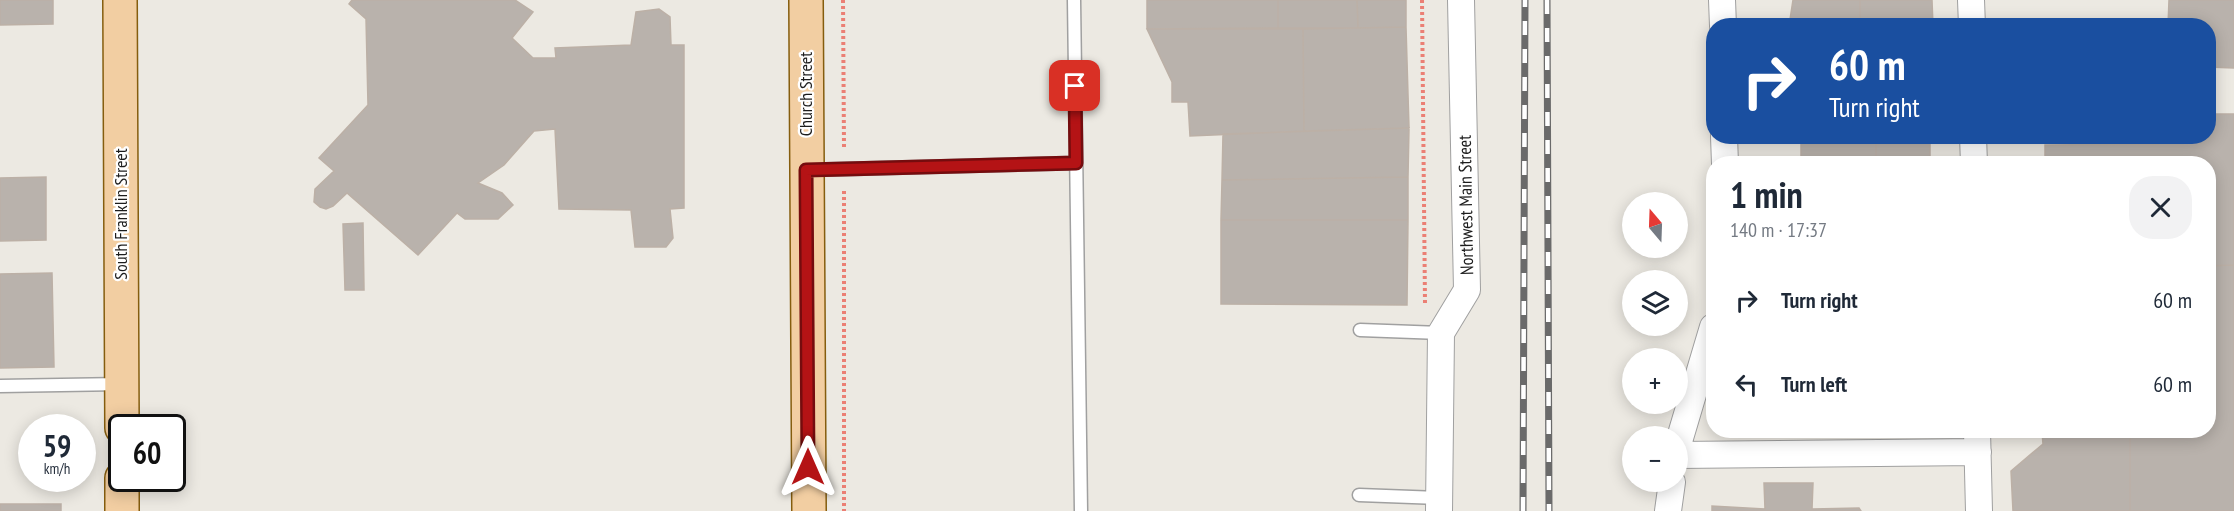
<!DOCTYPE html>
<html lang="en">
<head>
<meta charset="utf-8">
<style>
  :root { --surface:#fff; --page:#f2f2f3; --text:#1f2937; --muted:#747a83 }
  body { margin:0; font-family:"PT Sans Narrow",sans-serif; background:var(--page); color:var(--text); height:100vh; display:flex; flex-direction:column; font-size:22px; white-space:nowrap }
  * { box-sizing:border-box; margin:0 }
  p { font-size:20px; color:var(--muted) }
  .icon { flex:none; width:33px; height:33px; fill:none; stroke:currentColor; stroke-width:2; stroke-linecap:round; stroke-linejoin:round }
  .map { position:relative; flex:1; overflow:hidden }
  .side { position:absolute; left:1706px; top:156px; width:510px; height:282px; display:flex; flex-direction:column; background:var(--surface); border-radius:24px; box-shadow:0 3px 15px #0003 }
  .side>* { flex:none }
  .banner { position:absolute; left:1706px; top:18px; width:510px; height:126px; border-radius:24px; box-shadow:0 3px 15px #0003; background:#1a4fa0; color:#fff; overflow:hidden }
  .needle { width:39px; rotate:341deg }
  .tools { position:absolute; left:1622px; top:192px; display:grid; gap:12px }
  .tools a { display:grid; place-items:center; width:66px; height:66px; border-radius:50%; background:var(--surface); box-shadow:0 3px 15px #0003; font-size:30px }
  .speed { position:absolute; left:18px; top:414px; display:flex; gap:12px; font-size:30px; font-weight:700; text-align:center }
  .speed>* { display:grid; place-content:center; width:78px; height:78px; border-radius:50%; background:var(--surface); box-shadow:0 3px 15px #0003; line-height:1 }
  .speed small { font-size:15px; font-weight:400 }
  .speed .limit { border:3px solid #111; border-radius:9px; background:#fff; color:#111 }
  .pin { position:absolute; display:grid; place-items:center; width:51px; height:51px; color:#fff; margin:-26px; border-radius:12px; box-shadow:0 3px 9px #0006 }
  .me { position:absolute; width:66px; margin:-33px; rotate:0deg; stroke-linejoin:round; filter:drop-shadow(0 0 4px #0008) }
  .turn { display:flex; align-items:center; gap:21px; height:126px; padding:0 24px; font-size:27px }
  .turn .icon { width:78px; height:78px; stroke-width:2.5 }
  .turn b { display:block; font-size:42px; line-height:51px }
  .round { display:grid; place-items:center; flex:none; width:63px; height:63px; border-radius:24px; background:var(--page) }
  .overview { display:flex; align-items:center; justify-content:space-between; height:102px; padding:0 24px }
  h1 { font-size:36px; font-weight:800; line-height:45px }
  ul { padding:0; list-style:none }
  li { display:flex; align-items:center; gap:18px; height:84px; padding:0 24px }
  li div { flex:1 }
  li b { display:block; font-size:22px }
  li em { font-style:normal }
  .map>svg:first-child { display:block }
  .building { fill:#b9b2ac; stroke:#bcb0a6; stroke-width:1.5 }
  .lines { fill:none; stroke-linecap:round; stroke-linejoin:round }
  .service-casing { stroke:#a0a0a0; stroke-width:15 }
  .minor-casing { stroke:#a0a0a0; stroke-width:28 }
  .primary-casing { stroke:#855d0e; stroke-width:36 }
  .path { stroke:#eb7f74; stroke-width:4; stroke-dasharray:3 3; stroke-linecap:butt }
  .service { stroke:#fff; stroke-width:12 }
  .minor { stroke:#fff; stroke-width:26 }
  .primary { stroke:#f2cea2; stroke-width:33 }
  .rail-casing { stroke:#6a6a6a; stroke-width:7 }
  .rail { stroke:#fff; stroke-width:4.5; stroke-dasharray:14; stroke-linecap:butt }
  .route-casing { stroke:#750c0e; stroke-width:15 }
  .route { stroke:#b41315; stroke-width:10 }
  .labels { text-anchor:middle; stroke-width:4.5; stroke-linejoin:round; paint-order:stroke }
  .street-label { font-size:18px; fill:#1c1c1c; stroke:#fff }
</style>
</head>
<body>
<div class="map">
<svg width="2234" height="511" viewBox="0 0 2234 511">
  <rect width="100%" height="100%" fill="#ece9e2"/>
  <path class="building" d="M0 0H53V24L0 25Z
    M352 0H515L533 12 512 38 533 58H556L555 48 631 45 636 12 659 9 670 17 671 45H684V208L670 209 673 238 666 247H635L631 210 559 209 555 129 534 131 504 165 478 183 502 193 513 205 498 219H465L457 213 418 255 347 193 333 206 326 209 320 207 314 202 315 189 334 171 319 158 368 105 366 19 349 4Z
    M1147 0H1278V28L1147 29Z
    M1278 0H1357L1358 28H1278Z
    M1357 0H1406V27L1358 28Z
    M1793 0H1860V26H1789Z
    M1860 0H1932L1933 26H1860Z
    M2169 0H2234V68L2208 67V26H2168Z
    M1406 27 1409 128 1304 131 1303 29Z
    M1147 29H1303L1304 131 1190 136 1188 102H1172V82Z
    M2208 114H2234V265L2208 266V164H2045V145L2158 144V136H2208Z
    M1409 128 1408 177 1222 180 1223 134Z
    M1801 136H1876V164H1801Z
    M1876 136H1930V164H1876Z
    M46 177V240L0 241V178Z
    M1408 177V220H1221L1222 180Z
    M1221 220H1408L1407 305 1221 304Z
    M363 223 364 290H345L343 224Z
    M2234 265V511H2130V430H2208V266Z
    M52 273 54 367 0 368V274Z
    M2080 430H2130V511H2013L2011 471 2043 444 2042 432Z
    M1764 483H1813L1812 509 1859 508 1861 511H1712V506L1765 509Z
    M0 504H61V511H0Z"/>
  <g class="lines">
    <g class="service-casing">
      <path id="service" d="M1074 0 1081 511
        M807 170 1076 163
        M1360 330 1441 333
        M0 386 122 384
        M1359 495 1439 498"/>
    </g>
    <g class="minor-casing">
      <path id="minor" d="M1722 0 1723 26
        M1971 0 1972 26
        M1724 136 1725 164
        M1973 136 1974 164
        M1977 430 1979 511
        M1677 448 1713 327
        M1677 455 1978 452
        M1439 511 1441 333 1467 290 1461 0
        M1668 511 1672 482"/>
    </g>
    <g class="primary-casing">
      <path id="primary" d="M120 0 122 428
        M806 0 809 511
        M122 478V511"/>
    </g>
    <path class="path" d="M843 0 844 147
      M1422 0 1425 303
      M844 191V511"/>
    <use href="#service" class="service"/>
    <use href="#minor" class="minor"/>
    <use href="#primary" class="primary"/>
    <g class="rail-casing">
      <path id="rail" d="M1547 0 1549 511
        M1523 511 1525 0"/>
    </g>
    <use href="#rail" class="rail"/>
  </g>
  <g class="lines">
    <g class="route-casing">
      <path id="route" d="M808 467 806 170 1076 163 1075 86"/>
    </g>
    <use href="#route" class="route"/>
  </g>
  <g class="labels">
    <g class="street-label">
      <text transform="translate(806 94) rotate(-90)" y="6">Church Street</text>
      <text transform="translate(1466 205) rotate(-91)" y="6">Northwest Main Street</text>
      <text transform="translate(121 214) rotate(-90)" y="6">South Franklin Street</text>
    </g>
  </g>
</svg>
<div class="tools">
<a><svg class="needle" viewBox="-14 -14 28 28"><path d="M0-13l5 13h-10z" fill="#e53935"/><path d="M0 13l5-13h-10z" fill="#747a83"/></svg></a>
<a><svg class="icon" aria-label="layers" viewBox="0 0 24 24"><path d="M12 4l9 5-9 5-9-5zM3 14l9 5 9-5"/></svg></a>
<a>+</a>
<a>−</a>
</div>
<div class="speed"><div>59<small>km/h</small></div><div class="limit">60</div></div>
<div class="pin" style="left:1075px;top:86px;background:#d93025"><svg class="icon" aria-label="arrive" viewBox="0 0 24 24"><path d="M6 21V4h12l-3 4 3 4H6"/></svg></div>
<svg class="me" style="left:808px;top:467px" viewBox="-20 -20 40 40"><path d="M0-17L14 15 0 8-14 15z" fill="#b41315" stroke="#fff" stroke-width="4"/></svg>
<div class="banner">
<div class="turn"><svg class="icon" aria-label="right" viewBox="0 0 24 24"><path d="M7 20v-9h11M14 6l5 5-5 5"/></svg><div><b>60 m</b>Turn right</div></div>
</div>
<section class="side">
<div class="overview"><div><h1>1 min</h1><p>140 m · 17:37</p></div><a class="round"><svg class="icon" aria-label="close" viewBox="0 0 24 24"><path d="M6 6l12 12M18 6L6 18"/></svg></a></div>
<ul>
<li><svg class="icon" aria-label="right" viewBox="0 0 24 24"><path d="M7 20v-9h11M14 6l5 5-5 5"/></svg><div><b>Turn right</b></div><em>60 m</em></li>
<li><svg class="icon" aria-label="left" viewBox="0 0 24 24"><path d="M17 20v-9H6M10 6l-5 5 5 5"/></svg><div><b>Turn left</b></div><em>60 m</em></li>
</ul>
</section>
</div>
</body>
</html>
